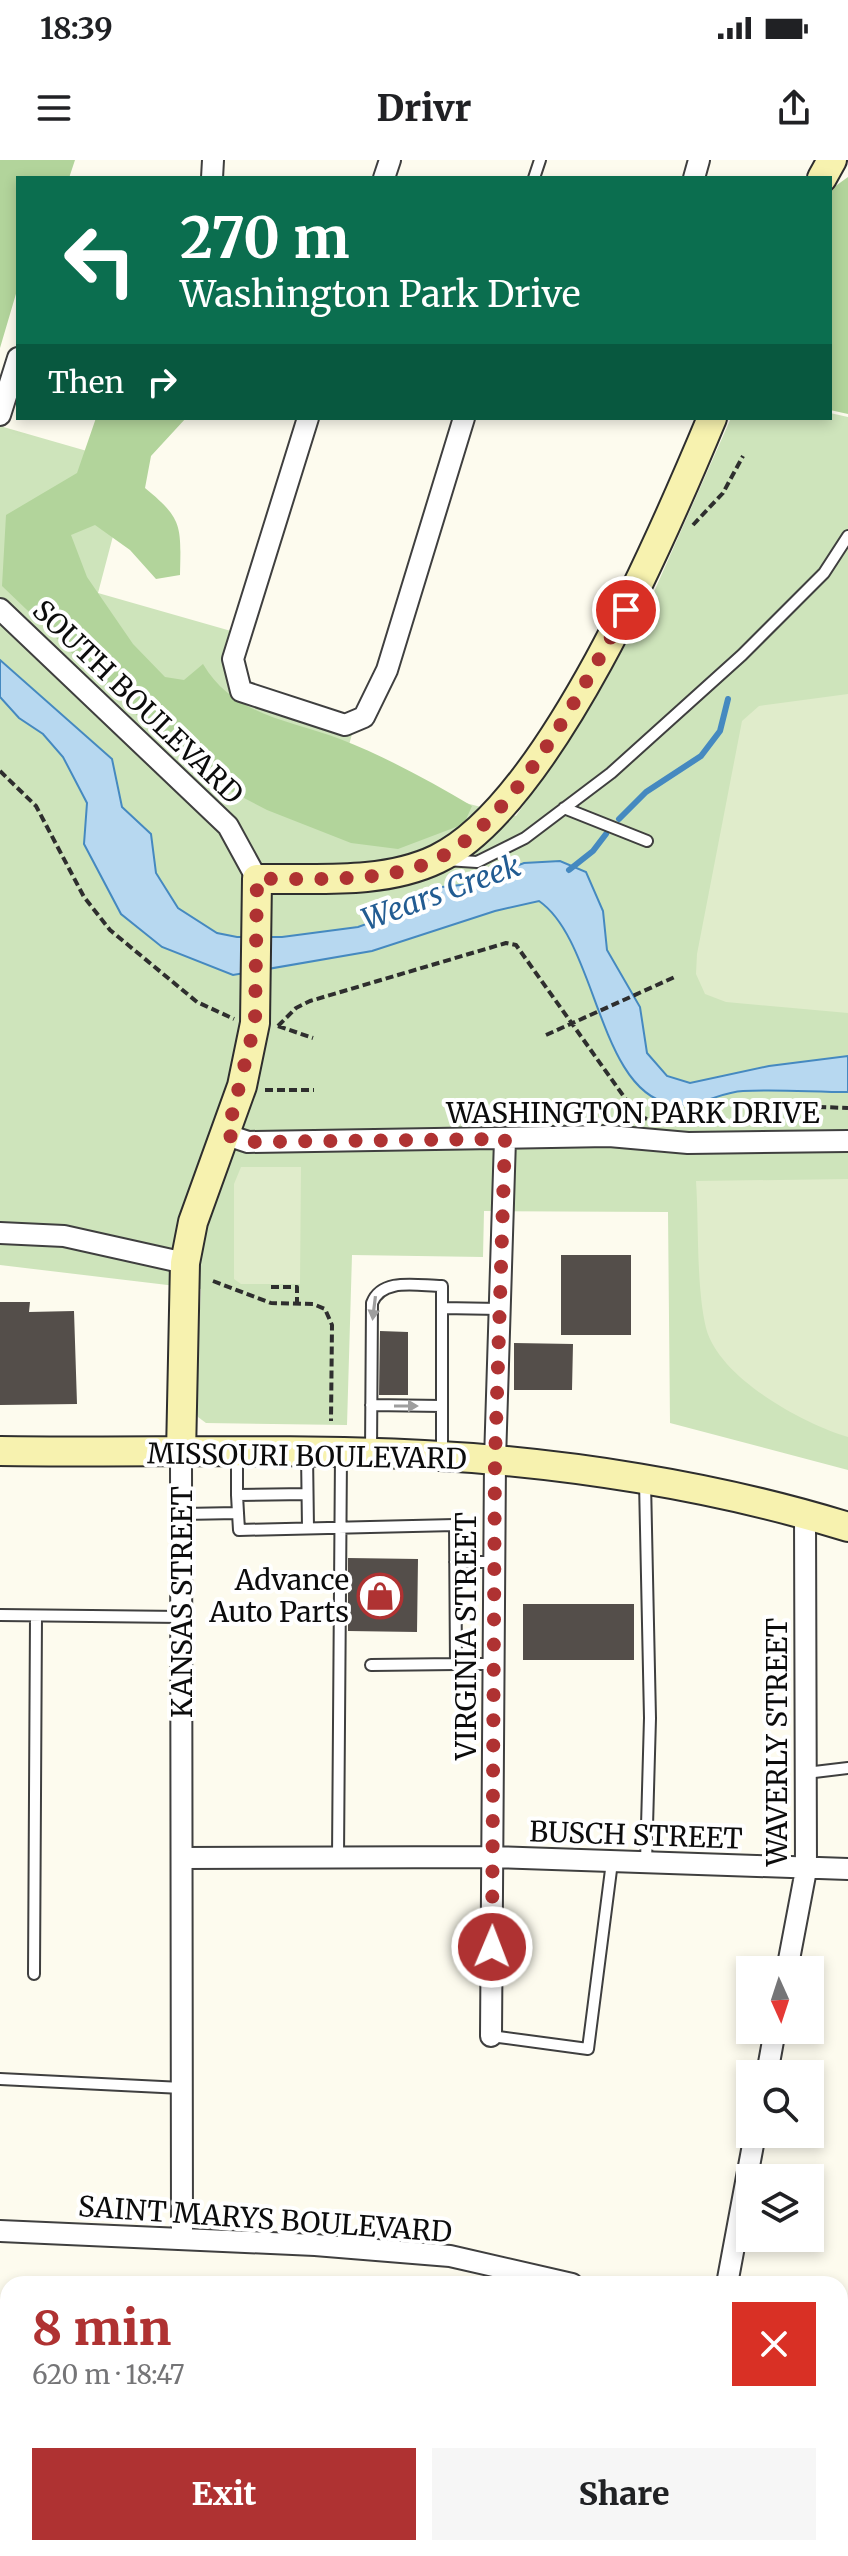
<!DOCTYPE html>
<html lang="en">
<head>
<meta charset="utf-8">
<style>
  :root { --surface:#fff; --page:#f6f6f6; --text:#202124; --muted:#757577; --accent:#af3232 }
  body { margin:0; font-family:Merriweather,serif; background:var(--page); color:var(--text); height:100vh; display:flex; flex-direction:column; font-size:30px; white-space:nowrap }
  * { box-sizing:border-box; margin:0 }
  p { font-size:26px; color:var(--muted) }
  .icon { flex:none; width:44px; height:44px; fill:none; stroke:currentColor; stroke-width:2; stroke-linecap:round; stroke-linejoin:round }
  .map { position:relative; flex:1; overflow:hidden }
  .side { position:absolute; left:0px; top:2116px; width:848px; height:280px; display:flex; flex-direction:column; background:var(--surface); border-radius:24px 24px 0 0; box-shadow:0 4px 12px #0003 }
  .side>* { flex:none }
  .guide { position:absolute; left:16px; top:16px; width:816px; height:244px; border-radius:0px; box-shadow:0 4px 12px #0003; background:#0b6e4f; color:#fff; overflow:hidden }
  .needle { width:52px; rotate:177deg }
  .buttons { position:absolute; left:736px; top:1796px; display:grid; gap:16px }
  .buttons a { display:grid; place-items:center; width:88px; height:88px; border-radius:0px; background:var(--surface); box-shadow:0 4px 12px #0003; font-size:40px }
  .pin { position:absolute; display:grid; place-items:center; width:68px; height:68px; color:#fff; margin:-34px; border:4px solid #fff; border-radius:50%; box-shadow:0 2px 8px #0007 }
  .me { position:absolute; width:88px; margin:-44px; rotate:1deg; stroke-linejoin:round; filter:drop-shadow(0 0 6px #0008) }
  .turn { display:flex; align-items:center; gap:28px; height:168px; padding:0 32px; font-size:36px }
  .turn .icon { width:104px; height:104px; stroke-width:2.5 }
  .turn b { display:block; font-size:56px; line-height:68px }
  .then { display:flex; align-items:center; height:76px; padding:0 32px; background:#0003; gap:16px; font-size:30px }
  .round { display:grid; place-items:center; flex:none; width:84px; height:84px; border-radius:0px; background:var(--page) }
  .head { display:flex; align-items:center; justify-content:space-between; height:136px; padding:0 32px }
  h1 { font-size:48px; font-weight:800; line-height:60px; color:var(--accent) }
  .action { display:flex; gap:16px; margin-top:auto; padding:16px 32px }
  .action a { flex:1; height:92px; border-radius:0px; background:var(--accent); color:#fff; font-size:32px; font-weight:800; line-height:92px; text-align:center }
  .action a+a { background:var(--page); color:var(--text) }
  .status { display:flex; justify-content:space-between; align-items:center; height:56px; padding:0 40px; background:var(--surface); direction:ltr }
  .status svg { height:22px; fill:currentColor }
  header { display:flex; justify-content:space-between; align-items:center; height:104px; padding:0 32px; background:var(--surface); font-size:36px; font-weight:800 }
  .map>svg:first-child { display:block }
  .green { fill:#cee4bb }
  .forest { fill:#b2d49b }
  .pitch { fill:#e0eccb }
  .water { fill:#b7d8f0; stroke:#4589c0; stroke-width:2 }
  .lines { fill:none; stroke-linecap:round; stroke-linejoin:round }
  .stream { stroke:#4589c0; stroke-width:6 }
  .building { fill:#544e4a }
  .lane-casing { stroke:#3f3f3f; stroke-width:14 }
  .street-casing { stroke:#3f3f3f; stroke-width:24 }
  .secondary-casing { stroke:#2e2e2e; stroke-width:32 }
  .path { stroke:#2e2e2e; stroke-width:4; stroke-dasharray:8 4; stroke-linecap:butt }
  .lane { stroke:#fff; stroke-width:10 }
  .street { stroke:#fff; stroke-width:20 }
  .secondary { stroke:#f7f2af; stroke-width:28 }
  .oneway { fill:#9e9e9e }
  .route { stroke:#af3232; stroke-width:14; stroke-dasharray:0 25.2 }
  .labels { text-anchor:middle; stroke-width:8; stroke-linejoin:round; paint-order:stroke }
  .street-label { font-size:28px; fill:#0c0c0c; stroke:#fff }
  .poi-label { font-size:28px; fill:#0c0c0c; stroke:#fff; text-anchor:end }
  .water-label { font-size:30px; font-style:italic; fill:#225c92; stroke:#fff }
</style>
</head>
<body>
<div class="status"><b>18:39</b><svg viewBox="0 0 49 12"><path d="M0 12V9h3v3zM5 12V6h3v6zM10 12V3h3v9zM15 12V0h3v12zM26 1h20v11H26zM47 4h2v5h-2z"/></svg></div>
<header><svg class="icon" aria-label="menu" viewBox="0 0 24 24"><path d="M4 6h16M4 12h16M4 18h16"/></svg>Drivr<svg class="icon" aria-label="share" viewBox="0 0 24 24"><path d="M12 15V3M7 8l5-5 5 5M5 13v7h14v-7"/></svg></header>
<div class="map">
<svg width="848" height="2396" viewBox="0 0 848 2396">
  <rect width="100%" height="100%" fill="#fdfbee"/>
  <path class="green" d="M830 253 848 257V1310L670 1263 668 1052 484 1051 483 1097 352 1095 347 1265 206 1263 198 1257 195 1248 201 1129 0 1105V266L132 304 98 433 231 471 226 499 230 520 315 565 352 574 342 611 516 656 586 554 649 443 731 258H830Z"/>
  <path class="forest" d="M0 0H75L69 18H18V127L0 188Z
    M848 17V254L830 250V30Z
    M96 258H186L151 296 145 328C183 359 181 366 180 415L156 419 130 390 95 365 71 375 87 417 133 484 165 517 184 520 203 504C233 555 288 560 340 579 386 597 430 621 472 646L464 664 398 689 351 683 267 650 198 614 2 426 6 355 77 313Z
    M0 2176H8V2388H791L792 2396H0Z"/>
  <path class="pitch" d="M848 534V853L726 842 705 834 696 814 697 794 742 561 759 546Z
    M241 1007H301L300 1124H241L234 1119V1024Z
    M848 1019V1277C802 1263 719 1218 706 1168 696 1126 699 1064 696 1021Z"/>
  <path class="water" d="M0 500 112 599 122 647 151 674 156 713 178 748 217 773 237 777H282L358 767 417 746 442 727 470 724 524 703 560 701 586 712 603 751 607 790 640 847 647 893 667 916 690 923 769 906 848 896V932C813 932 778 929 743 931 719 932 697 949 671 944 598 931 597 781 539 741L495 751 372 791 233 815 162 787 121 754 84 684 87 643 63 597 43 574 19 558 0 537Z"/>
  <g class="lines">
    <path class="stream" d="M619 659 646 632 701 596 720 571 728 539
      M569 710 593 691 606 674
      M0 2350 8 2348
      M301 2388 331 2396"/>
  </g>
  <path class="building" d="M561 1095H631V1175H561Z
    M0 1142H30L29 1152 74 1151 77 1244 0 1245Z
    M380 1171 408 1172V1235H379Z
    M514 1183 573 1184 572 1230H514Z
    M348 1398 418 1399 417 1472 348 1471Z
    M523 1444H634V1500H523Z"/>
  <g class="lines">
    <g class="lane-casing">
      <path id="lane" d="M534 18 540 0
        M564 648 647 681
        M446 700 477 702 525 678 611 613 742 495 824 413 848 376
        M442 1148 500 1149
        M371 1245 442 1246
        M371 1292 372 1143C382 1117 418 1126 442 1126V1294
        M237 1293V1335
        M307 1294 308 1368
        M645 1322 650 1558 646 1702
        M238 1353 239 1370 455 1365 456 1504 371 1505
        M182 1354 238 1353 237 1335 307 1334
        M455 1402H495
        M0 1455 182 1457
        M456 1504H494
        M806 1613 848 1608
        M338 1698 341 1295
        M34 1814 36 1456
        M491 1876 588 1889 612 1702
        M0 1919 182 1928"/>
    </g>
    <g class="street-casing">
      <path id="street" d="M212 18 213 0
        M384 18 390 0
        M694 18 699 0
        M0 255 18 198
        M308 258 233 499 241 531 345 565 364 557 387 510 464 258
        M0 449 228 666 257 719
        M227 975 248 982 609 976 688 983 848 981
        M0 1073 64 1076 185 1103
        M181 1294 182 2079
        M182 1698 494 1697 848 1709
        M787 1810 806 1710 805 1353
        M491 1876 495 1300 505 979
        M767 1914 775 1870
        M0 2071 315 2085 450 2096 572 2124
        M727 2124 755 1974
        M840 2221 848 2225"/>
    </g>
    <g class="secondary-casing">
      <path id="secondary" d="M822 18 832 0
        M0 1291C141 1293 283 1288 424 1295 563 1302 716 1326 848 1367
        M181 1294 185 1103 193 1062 242 926 255 863 257 719C315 718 383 725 437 699 549 645 664 373 712 258"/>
    </g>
    <path class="path" d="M693 365 723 333 743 296
      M0 611 36 646 84 737 110 770 197 842 234 859
      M278 866 296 848 310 841 506 783 516 785 637 955 647 959
      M278 866 313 878
      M546 875 677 816
      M265 930H314
      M739 962 767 945 848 948
      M213 1121 271 1143 313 1144 325 1149 332 1165 331 1261
      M271 1127H297V1143"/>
    <use href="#lane" class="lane"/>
    <use href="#street" class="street"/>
    <use href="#secondary" class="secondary"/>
  </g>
  <defs><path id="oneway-solid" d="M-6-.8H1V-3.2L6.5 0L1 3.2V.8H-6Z" transform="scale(2)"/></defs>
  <g class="oneway">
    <use href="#oneway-solid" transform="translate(374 1148) rotate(97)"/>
    <use href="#oneway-solid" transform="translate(406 1246)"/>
  </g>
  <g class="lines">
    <path class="route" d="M492 1787 495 1300 505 979 248 982 227 975 255 863 257 719C313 718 386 724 437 699 518 658 582 528 626 450"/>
  </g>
  <defs>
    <g id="shop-ring" transform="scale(2.3)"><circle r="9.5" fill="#fff" stroke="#af3232" stroke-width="1.5"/><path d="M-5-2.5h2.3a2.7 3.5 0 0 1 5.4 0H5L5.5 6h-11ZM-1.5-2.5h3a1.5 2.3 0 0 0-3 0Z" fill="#af3232"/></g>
  </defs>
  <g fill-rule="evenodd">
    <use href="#shop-ring" x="380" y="1436"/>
  </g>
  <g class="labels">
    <g class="street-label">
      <text transform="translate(138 542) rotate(44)" y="10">SOUTH BOULEVARD</text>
      <text x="633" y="963">WASHINGTON PARK DRIVE</text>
      <text transform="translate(307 1296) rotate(1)" y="10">MISSOURI BOULEVARD</text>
      <text transform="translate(182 1442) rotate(-90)" y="10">KANSAS STREET</text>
      <text transform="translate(466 1476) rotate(-90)" y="10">VIRGINIA STREET</text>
      <text transform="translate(777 1582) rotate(-90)" y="10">WAVERLY STREET</text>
      <text transform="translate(636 1675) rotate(2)" y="10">BUSCH STREET</text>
      <text transform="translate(265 2059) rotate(4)" y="10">SAINT MARYS BOULEVARD</text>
    </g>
    <g class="poi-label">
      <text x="349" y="1430">Advance<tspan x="349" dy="32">Auto Parts</tspan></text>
    </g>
    <g class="water-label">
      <text transform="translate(441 733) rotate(-20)" y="10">Wears Creek</text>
    </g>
  </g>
</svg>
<div class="buttons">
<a><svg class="needle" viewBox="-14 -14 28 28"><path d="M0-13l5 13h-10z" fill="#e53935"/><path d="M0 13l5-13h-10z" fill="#757577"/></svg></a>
<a><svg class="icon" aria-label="search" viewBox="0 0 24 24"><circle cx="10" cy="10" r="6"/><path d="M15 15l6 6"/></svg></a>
<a><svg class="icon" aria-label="layers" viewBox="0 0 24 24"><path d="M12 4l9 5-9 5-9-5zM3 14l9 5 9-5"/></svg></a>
</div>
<div class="pin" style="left:626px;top:450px;background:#d93025"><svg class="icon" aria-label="arrive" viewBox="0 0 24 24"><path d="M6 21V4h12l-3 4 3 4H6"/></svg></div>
<svg class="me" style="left:492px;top:1787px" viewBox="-20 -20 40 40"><circle r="17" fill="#af3232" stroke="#fff" stroke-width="3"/><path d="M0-11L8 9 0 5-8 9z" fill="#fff"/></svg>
<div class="guide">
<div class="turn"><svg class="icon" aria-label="left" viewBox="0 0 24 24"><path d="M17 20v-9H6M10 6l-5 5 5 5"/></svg><div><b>270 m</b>Washington Park Drive</div></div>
<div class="then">Then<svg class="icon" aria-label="right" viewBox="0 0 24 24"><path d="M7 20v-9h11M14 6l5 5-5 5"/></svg></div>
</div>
<section class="side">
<div class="head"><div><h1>8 min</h1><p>620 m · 18:47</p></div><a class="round" style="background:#d93025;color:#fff"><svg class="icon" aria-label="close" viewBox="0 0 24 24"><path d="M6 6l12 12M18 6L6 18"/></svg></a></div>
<div class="action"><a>Exit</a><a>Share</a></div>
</section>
</div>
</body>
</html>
